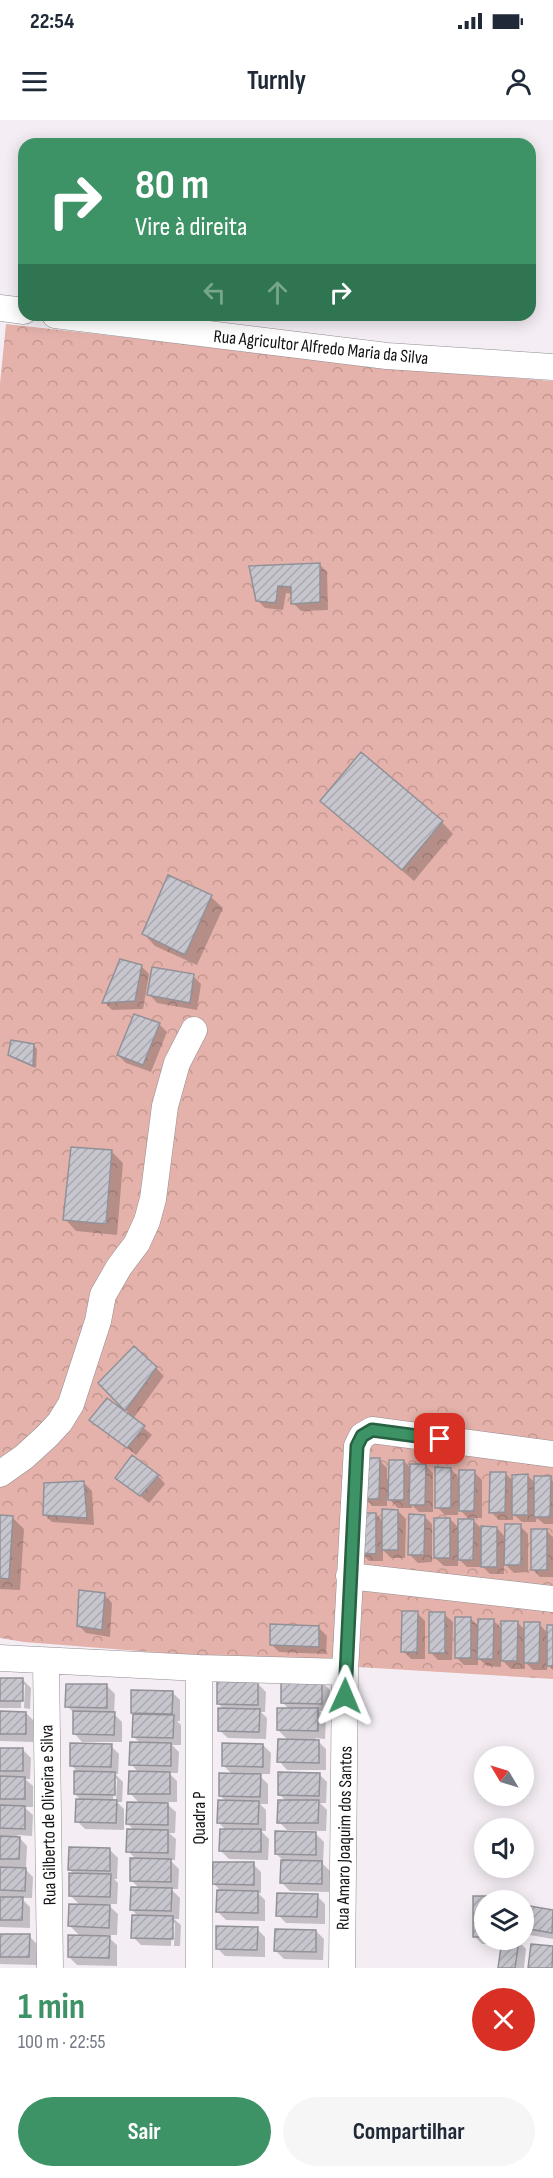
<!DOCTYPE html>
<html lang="pt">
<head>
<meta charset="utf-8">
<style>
  :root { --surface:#fff; --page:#f6f6f7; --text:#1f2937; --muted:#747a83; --accent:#3d9366 }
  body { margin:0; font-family:"Sofia Sans Condensed",sans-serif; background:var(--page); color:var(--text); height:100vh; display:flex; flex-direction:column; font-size:22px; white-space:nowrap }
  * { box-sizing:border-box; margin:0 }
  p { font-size:20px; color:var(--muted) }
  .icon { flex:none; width:33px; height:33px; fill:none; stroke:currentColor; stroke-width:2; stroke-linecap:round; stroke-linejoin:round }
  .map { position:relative; height:1848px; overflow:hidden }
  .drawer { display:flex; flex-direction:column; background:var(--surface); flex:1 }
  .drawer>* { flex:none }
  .hud { position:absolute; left:18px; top:18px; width:518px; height:183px; border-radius:18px; box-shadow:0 3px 15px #0003; background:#3d9366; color:#fff; overflow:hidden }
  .needle { width:39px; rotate:308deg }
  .fabs { position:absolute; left:474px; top:1626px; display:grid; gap:12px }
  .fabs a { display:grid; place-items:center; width:60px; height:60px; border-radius:50%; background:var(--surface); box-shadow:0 3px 15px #0003; font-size:30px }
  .pin { position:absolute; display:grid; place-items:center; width:51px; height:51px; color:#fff; margin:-26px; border-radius:12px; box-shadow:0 3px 9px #0006 }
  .me { position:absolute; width:66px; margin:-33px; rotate:1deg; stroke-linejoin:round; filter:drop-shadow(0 0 4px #0008) }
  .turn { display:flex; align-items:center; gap:21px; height:126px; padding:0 18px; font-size:27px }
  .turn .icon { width:78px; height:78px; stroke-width:2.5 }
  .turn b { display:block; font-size:42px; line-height:51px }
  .lanes { display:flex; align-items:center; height:57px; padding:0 18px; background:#0003; justify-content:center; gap:30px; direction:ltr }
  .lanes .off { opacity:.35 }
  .round { display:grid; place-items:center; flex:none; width:63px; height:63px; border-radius:32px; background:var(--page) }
  .head { display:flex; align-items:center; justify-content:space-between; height:102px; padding:0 18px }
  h1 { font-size:36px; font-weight:700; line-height:45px; color:var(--accent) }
  .action { display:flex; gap:12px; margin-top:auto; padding:12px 18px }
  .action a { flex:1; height:69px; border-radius:36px; background:var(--accent); color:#fff; font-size:24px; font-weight:700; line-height:69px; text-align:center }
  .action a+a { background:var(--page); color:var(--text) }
  .status { display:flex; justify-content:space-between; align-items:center; height:42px; padding:0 30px; background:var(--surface); direction:ltr }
  .status svg { height:16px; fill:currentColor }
  header { display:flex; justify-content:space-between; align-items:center; height:78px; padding:0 18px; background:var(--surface); font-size:27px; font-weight:700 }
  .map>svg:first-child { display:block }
  .forest { fill:url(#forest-crowns) }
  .shadow { fill:#0003; fill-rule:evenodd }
  .building { fill:url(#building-hatch); stroke:#929198; stroke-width:1.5 }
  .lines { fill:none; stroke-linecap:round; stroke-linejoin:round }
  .minor-casing { stroke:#928d93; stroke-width:27 }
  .minor { stroke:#fff; stroke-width:26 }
  .route-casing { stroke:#286042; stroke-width:15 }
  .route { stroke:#3d9366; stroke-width:10 }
  .labels { text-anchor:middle; stroke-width:4.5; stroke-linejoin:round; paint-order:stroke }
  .street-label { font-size:18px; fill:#131113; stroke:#fff }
</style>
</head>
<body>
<div class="status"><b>22:54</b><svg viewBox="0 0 49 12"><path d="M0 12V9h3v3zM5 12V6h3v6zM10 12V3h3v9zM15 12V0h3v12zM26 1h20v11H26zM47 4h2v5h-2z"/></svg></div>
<header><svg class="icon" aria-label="menu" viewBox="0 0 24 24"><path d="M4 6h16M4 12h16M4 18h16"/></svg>Turnly<svg class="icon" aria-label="person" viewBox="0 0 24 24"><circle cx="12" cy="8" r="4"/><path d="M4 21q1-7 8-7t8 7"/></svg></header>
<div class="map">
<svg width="553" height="1848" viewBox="0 0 553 1848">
  <defs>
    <pattern id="forest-crowns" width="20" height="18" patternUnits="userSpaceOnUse" patternTransform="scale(1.5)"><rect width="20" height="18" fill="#e4b2aa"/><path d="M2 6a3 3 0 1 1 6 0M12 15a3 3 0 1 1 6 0" fill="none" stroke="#c39891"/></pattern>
    <pattern id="building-hatch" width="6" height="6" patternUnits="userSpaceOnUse" patternTransform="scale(1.5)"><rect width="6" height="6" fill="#c7c6ce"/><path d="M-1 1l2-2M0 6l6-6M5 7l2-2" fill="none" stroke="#aaa9b0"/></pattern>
  </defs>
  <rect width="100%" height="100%" fill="#f4eef4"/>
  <path class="forest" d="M6 204 448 253 553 261V1559L292 1543 24 1522 0 1518V263Z"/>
  <path class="shadow" d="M319 444 327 452 328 490 301 491 293 483V474L286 473 283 490 265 488 257 480 251 447Z
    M322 681 442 702 453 714 414 761Z
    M211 777 223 788 197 845 155 826 144 814Z
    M141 846 149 854 143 889 112 890 104 882Z
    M193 856 201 864 197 890 157 883 149 874Z
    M159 904 167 912 151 952 126 943 118 935Z
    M33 925 37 929 36 948 13 938 10 934Z
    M112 1032 123 1043 117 1115 76 1111 65 1099Z
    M156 1248 164 1256 133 1299 152 1315 136 1335 91 1300 128 1292 100 1263Z
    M379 1340 387 1348V1359H390L404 1341 411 1349 425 1345 433 1353V1392H419L412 1385V1388H398L387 1377V1386H373L365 1378Z
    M451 1349 460 1359 474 1352 482 1360V1398H471L483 1410 497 1408 506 1418 520 1406 528 1414V1452L514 1453 504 1443V1454H490L481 1445V1447H467L458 1438V1446H444L435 1438 450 1399 459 1408 471 1401 458 1388V1395H445L437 1387Z
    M505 1353 514 1362 528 1356 536 1364 550 1358 553 1361V1404H544L536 1397V1402H522L513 1394V1400H499L491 1392Z
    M158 1356 165 1364 149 1383 117 1357Z
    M84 1363 92 1371 94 1405 52 1402 44 1394Z
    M398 1391 406 1399 405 1438H391L383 1430V1441H369L361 1433 376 1394 384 1403Z
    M424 1396 432 1404V1442L418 1443 410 1435Z
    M0 1397H12L24 1409 20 1470 0 1469Z
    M547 1411 553 1417V1457H540L532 1449Z
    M104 1475 112 1483 110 1517 86 1513 78 1505Z
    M417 1493 425 1501V1539H411L403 1531Z
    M444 1494 453 1502 452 1540H438L430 1532Z
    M471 1499 479 1507 493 1500 503 1510 517 1502 525 1510 539 1504 548 1513 553 1507V1550L547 1544V1550H533L525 1542V1549H511L501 1539V1547L487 1546 478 1538V1545H464L456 1537Z
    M319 1508 327 1516 326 1534 279 1532 271 1524Z
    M0 1559 23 1560 31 1568 30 1589 24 1588 25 1565H22L21 1588H0Z
    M322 1562 330 1570 329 1591H319L326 1598 325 1619 315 1618 326 1629V1650H287L279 1641 289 1621 278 1610 289 1589 282 1582Z
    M258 1564 266 1572 265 1592H261L267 1598 266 1619 228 1618 219 1610 224 1590 218 1583Z
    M107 1566 115 1574 114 1594 122 1602V1622H82L74 1613 75 1594 67 1586Z
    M172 1572 180 1580V1601H177L181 1605V1625H172L179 1632 178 1653H169L177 1661V1682H165L176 1692 175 1713H169L176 1719 175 1740H170L179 1749 178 1769H171L180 1778 179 1799H174L181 1805 180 1826H174L175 1803H172L171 1826 141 1825 133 1817 138 1796 132 1790 140 1769 131 1760 137 1740 128 1731 135 1711 128 1704 140 1684 130 1673 139 1653 131 1644 141 1624 134 1617 136 1596 132 1592Z
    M0 1592 26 1593 34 1601 33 1622 0 1621Z
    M263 1625 271 1633 270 1654H258L268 1664V1684H260L266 1690V1711H261L269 1719 268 1740 229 1739 221 1731 226 1710 219 1703 227 1682 220 1676 233 1655 223 1645Z
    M111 1626 119 1634 118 1654H115L123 1662 122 1682H117L124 1689V1710L85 1709 77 1701 82 1681 75 1674 79 1653 71 1645ZM114 1659H117L116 1682H113Z
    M0 1629 23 1630 31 1638 30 1659H25L33 1666V1687H24L33 1695 32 1716 17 1715 27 1726 26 1747H23L33 1757 32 1778H21L30 1787V1808L0 1807Z
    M319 1654 327 1662 326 1683H320L327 1690 326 1711 287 1710 279 1702 286 1681 279 1674Z
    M316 1714 324 1722 323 1744 330 1751 329 1772 290 1771 282 1763 283 1740 276 1734Z
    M110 1730 118 1738 117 1759H114L118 1763 117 1784H107L118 1794 117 1815H106L117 1825V1846L77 1845 69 1837 80 1816 70 1806 80 1785 70 1775 74 1754 70 1750Z
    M253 1744 261 1752V1773H258L265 1780V1801L226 1800 218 1792 221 1771 214 1764Z
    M317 1776 325 1784V1804L286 1803 278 1795Z
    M475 1777 488 1778 491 1780H484V1820H496V1824H482L474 1816Z
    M524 1787 553 1791V1819L524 1814Z
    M257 1809 265 1817V1837L225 1836 217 1828Z
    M316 1811 324 1819 323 1840 284 1839 276 1831Z
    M0 1815 29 1816 37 1824V1845L0 1844Z
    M503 1820 518 1821 526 1829 524 1848H500Z"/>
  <path class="building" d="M320 443V482L291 484V467L278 466 276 483 256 481 249 446Z
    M361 632 443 701 402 750 320 681Z
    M168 755 212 775 185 835 142 814Z
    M120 839 142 845 135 881 102 883Z
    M152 847 194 854 190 883 147 875Z
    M134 894 160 903 143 945 117 935Z
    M11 920 34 924 33 946 8 935Z
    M71 1027 112 1030 106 1104 63 1100Z
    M134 1226 157 1247 125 1291 98 1263Z
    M107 1278 145 1306 127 1328 89 1300Z
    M132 1335 159 1355 140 1376 115 1358Z
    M364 1338H380L379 1379H363Z
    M389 1340H404V1380H388Z
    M410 1344H426L425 1385H409Z
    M435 1347 451 1348V1388H435Z
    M459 1350H475L474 1391H459Z
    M490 1352H506L505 1392 489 1393Z
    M528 1354V1395H512V1355Z
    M534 1356H551L550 1397H534Z
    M84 1361 87 1398 43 1395 44 1363Z
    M382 1389 398 1390V1430H382Z
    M360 1393H376V1434L360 1433Z
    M409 1394 425 1395 424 1435H408Z
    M0 1395 13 1396 9 1459 0 1458Z
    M434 1398H450V1438H434Z
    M458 1399H474L473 1440H458Z
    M505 1404H521V1445H504Z
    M481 1406 497 1407V1447H481Z
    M531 1409H547V1450H531Z
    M79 1470 105 1473 102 1510 77 1506Z
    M402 1491H418L417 1532H401Z
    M429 1492H445V1533H429Z
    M455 1497H471V1538H455Z
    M478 1499H494L493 1539H477Z
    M501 1501H518L517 1541H501Z
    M524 1502H540L539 1543H524Z
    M270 1504 319 1506V1527L270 1525Z
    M547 1505H553V1546H547Z
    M0 1558H23V1581H0Z
    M281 1560 322 1561V1584L281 1583Z
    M217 1561 258 1562V1585L217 1584Z
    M66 1564H107V1588L65 1587Z
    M131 1570 173 1571 172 1594 131 1593Z
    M218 1588 260 1589 259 1612 218 1611Z
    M277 1588H318V1611L277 1610Z
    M0 1591 26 1592V1614H0Z
    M73 1591 115 1592 114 1615 73 1614Z
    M133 1594 174 1595 173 1618 132 1617Z
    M278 1619 319 1620V1643L277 1642Z
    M130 1622 171 1623V1646L129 1645Z
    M70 1623 112 1624 111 1647 70 1646Z
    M222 1623 263 1624V1647L222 1646Z
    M0 1628H23V1651H0Z
    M74 1651 115 1652V1675L74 1674Z
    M129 1651 170 1652V1674H128Z
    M278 1652 320 1653 319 1676 278 1675Z
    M219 1653 261 1654 260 1677 219 1676Z
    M0 1656 25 1657V1679H0Z
    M76 1679 117 1680 116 1703 75 1702Z
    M218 1680 259 1681 258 1704 217 1703Z
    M278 1680H319L318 1703H277Z
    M127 1682 168 1683V1705L126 1704Z
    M0 1685 25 1686V1709L0 1708Z
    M127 1709 168 1710V1733L126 1732Z
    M220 1709H261V1732L219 1731Z
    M275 1711 316 1712V1735L275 1734Z
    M0 1716 20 1717 19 1739H0Z
    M69 1727 110 1728V1751L68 1750Z
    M130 1738 171 1739V1762L130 1761Z
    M281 1740 322 1741V1764L280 1763Z
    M213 1742H254V1765L212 1764Z
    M0 1747 26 1748 25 1771 0 1770Z
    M69 1753 111 1754 110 1777 69 1776Z
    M131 1767 172 1768 171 1791 130 1790Z
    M217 1770 258 1771V1793L216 1792Z
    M277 1773 318 1774 317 1797 276 1796Z
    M473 1776H489V1780H484V1817H473Z
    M0 1777H23L22 1800H0Z
    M69 1784 110 1785 109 1808 68 1806Z
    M524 1785 553 1790 552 1813 524 1808Z
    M132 1795 173 1796V1819L131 1818Z
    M216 1806 258 1807 257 1830 216 1829Z
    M275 1809 316 1810V1832L274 1831Z
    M0 1814H30L29 1837H0Z
    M68 1815 110 1816 109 1838 68 1837Z
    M502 1820H519L515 1848H498Z
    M531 1824 553 1826 552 1848H528Z"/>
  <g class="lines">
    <g class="minor-casing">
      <path id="minor" d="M0 188 24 191
        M55 195 387 236 553 247
        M0 1354 24 1337 47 1316 60 1302 71 1284 98 1201 103 1175 119 1147 137 1123 147 1101 153 1079 165 986 177 943 194 910
        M349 1456 553 1479
        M0 1538 199 1548 345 1552
        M46 1541 50 1848
        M199 1548V1848
        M342 1848 345 1552 357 1326 362 1316 372 1310 553 1334"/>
    </g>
    <use href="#minor" class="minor"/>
  </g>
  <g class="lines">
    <g class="route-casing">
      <path id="route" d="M345 1576 357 1326 362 1316 372 1310 440 1319"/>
    </g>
    <use href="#route" class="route"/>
  </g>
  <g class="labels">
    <g class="street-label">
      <text transform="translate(321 227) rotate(6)" y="6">Rua Agricultor Alfredo Maria da Silva</text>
      <text transform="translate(48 1695) rotate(-91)" y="6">Rua Gilberto de Oliveira e Silva</text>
      <text transform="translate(199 1698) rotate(-90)" y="6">Quadra P</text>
      <text transform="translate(344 1718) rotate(-89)" y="6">Rua Amaro Joaquim dos Santos</text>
    </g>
  </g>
</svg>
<div class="fabs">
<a><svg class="needle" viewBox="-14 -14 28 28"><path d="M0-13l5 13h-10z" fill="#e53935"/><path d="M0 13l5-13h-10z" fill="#747a83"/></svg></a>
<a><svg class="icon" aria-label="sound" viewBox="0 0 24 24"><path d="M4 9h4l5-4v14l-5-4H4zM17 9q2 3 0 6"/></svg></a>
<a><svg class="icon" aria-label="layers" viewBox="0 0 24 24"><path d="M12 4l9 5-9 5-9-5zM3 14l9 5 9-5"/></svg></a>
</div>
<div class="pin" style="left:440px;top:1319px;background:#d93025"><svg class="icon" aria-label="arrive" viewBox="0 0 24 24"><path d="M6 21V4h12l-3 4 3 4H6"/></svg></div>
<svg class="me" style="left:345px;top:1576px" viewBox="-20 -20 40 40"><path d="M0-17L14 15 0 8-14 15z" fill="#3d9366" stroke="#fff" stroke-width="4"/></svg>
<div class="hud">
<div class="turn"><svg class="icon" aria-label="right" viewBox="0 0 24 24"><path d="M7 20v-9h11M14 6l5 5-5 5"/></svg><div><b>80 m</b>Vire à direita</div></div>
<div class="lanes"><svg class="icon off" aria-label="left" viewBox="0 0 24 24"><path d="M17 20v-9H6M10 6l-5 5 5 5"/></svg><svg class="icon off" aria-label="ahead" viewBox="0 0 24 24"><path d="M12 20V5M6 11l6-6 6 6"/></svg><svg class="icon" aria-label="right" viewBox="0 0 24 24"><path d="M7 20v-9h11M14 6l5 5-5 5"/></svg></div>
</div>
</div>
<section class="drawer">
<div class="head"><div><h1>1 min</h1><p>100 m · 22:55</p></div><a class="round" style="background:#d93025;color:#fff"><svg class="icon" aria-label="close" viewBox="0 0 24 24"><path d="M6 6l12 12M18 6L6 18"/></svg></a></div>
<div class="action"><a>Sair</a><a>Compartilhar</a></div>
</section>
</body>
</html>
